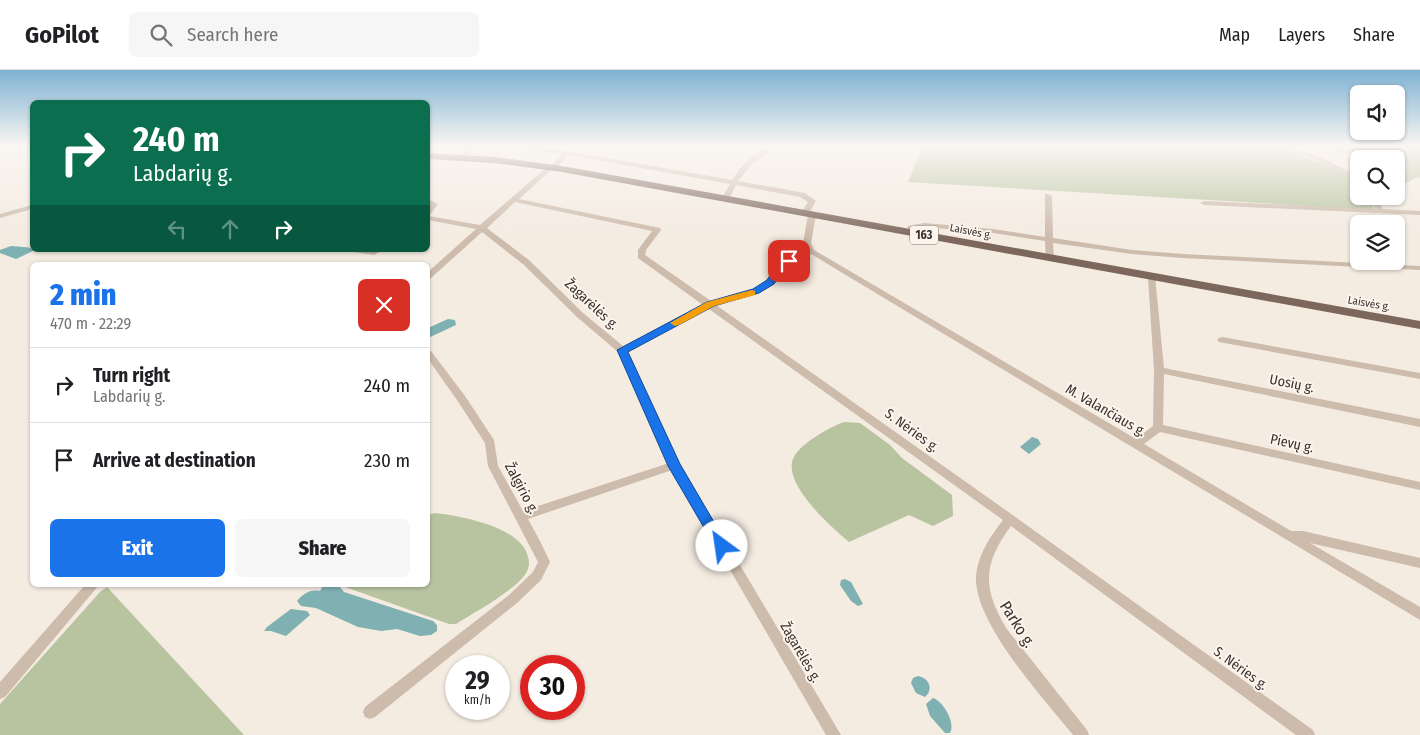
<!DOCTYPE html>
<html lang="en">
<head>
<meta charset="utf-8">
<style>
  :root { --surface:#fff; --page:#f6f6f6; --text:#202124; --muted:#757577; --line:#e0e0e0; --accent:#1a73e8 }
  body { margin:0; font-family:"Fira Sans Condensed",sans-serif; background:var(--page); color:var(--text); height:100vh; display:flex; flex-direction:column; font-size:19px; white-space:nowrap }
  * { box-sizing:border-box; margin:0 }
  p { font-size:16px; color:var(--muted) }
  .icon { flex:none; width:28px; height:28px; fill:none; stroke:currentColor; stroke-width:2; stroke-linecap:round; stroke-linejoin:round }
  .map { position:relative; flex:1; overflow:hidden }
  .details { position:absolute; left:30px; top:192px; width:400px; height:325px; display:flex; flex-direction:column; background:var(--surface); border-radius:8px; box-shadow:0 1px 4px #0004 }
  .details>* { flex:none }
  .top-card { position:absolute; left:30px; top:30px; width:400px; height:152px; border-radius:8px; box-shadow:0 1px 4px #0004; background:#0b6e4f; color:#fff; overflow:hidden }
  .fabs { position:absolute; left:1350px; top:15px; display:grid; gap:10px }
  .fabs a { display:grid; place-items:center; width:55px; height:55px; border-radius:8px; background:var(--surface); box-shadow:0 1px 4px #0004; font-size:25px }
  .speed { position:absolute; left:445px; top:585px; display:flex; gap:10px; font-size:25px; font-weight:700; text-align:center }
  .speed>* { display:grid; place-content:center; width:65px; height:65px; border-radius:50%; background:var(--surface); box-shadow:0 1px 4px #0004; line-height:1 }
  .speed small { font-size:12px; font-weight:400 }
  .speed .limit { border:8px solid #d22; background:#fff; color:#111 }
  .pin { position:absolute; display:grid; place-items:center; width:42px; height:42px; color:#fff; margin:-21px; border-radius:10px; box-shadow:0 2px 8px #0006 }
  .me { position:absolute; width:55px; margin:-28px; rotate:329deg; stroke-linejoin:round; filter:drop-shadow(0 0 4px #0008) }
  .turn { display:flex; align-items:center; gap:18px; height:105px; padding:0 20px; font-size:22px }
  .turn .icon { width:65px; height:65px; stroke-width:2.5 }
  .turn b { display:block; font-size:35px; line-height:42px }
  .lanes { display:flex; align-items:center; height:48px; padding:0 20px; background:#0003; justify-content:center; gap:25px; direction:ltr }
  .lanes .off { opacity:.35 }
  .round { display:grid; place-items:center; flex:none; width:52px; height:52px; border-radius:8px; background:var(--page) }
  .overview { display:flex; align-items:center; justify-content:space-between; height:85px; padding:0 20px }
  h1 { font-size:30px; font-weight:800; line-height:38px; color:var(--accent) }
  .button { display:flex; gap:10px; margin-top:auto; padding:10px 20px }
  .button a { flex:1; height:58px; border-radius:8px; background:var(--accent); color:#fff; font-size:20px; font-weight:800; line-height:58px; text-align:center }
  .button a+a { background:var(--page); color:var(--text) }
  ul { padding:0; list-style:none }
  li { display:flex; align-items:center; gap:15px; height:75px; padding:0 20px; border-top:1px solid var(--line) }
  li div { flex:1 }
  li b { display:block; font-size:19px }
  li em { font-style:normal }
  header { display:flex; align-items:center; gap:30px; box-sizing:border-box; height:70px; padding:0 25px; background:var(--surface); border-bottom:1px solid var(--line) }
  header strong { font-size:24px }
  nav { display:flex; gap:28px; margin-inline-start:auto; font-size:18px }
  .search { width:350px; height:45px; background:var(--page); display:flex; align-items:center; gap:12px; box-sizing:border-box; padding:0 18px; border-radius:8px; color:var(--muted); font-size:19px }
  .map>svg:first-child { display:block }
  .green { fill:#b8c4a0 }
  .water { fill:#7fb0b2 }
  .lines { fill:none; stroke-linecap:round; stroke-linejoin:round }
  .minor { fill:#cdbbac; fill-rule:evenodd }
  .major { fill:#7d675c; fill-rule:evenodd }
  .route { fill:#1a73e8; stroke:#114b97 }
  .slow { fill:#f59e0b }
  .labels { text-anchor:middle; stroke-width:4; stroke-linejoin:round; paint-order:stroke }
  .far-street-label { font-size:11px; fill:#3b302b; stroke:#fbf5ee }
  .shield { fill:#fbf5ee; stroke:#756b66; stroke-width:1 }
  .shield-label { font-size:12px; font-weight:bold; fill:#3b302b }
  .street-label { font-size:14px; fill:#3b302b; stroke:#fbf5ee }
  .near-street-label { font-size:16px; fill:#3b302b; stroke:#fbf5ee }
</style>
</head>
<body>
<header>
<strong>GoPilot</strong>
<div class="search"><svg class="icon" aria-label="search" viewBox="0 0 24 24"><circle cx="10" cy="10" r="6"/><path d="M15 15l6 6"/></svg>Search here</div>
<nav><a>Map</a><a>Layers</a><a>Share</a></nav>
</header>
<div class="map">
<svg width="1420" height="665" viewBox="0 0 1420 665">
  <rect width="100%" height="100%" fill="#f4ebe1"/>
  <path class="green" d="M922 76H1275L1344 102 1359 100V126H1382L1372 132 1374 140 908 112Z
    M1325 76H1420V108L1417 107 1396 118V89H1376L1363 82 1343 83Z
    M844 352 860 353 890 375 902 388 952 425 953 446 933 456 909 445 849 472C832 458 780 412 794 387 801 373 830 357 844 352Z
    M435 443C461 446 522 457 528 487 530 493 529 499 525 505 512 522 475 542 456 554H449L348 518 343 515H428V445Z
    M107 517 244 665H0V634L100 522Z"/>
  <path class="water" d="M11 176C19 177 29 176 35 180L16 189 0 183V180Z
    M448 249 455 250 456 255 428 268V258Z
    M1032 367 1038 369 1041 374 1029 384 1020 377Z
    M845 509 851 512 863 534 858 536 851 531 840 515 841 510Z
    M323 515H338L344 522 433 551 437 555V561L431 565 420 566 397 559 381 561 358 557 316 538 301 536 297 531C303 524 310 519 320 521Z
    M291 539 307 541 310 545 286 566 271 561H264L267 557Z
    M918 606C929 608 934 619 925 627L916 623 911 613 913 608Z
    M933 628C943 631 956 653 950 663H945L930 646 926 634Z"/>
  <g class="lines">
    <path class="minor" d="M465 76H471V83L468 89 466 90 463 88Z
      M506 76H526L556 79 732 110C742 94 758 76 778 76L753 93 738 111 805 123 816 131 808 145H805L801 143 808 132 800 127 736 115 728 131H725L721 129 730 114 569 85 555 99 551 100 519 129 660 158 661 160 646 180 645 185 711 231 753 219 768 210 777 195 807 180 803 173 808 145 812 143H815L816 145 811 173 814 180 1136 369 1153 356 1154 300 1148 208 1152 205 1155 206 1164 298 1420 349V357L1164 304 1163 355 1420 412V420L1160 362 1144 374 1291 461H1303L1420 488V498L1310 473 1420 537V550L811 184 783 199 774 214 759 223 716 235 1014 446 1313 660 1315 665H1296L1011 456C983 494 982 517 1006 558L1087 660 1089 665H1073C1044 629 975 554 976 508 977 486 990 467 1003 450L709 239 627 281 680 394 841 665H826L672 400 528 449 540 471 550 492 541 510 517 533 375 647 370 649 365 647 363 642 365 637 509 525 533 502 538 492 488 396 485 373 457 330 428 289V280L431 281 465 326 494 370 498 396 523 441 669 393 618 282 577 247 524 195 482 162 431 208H428V202L476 159 428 150V139L430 135 428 134V129L438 134 429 146 480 155 548 96 552 95 562 84 509 78ZM515 132 652 161 638 180V188L703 235 623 276 583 243 530 191 487 158Z
      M1277 76C1303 76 1335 95 1359 106V111L1318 91Z
      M1045 124H1048L1052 126 1053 168 1132 180 1183 184 1420 196V200L1183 188 1132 184 1053 173 1054 189 1050 191 1046 189 1045 171 993 163 924 157 915 159 913 165H907L906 163 908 156 924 153 993 159 1045 167Z
      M1368 126H1376L1383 139 1420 141V145L1204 135 1200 133 1204 131 1375 139Z
      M32 135V139L0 148V144Z
      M353 180H383L374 185 354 182Z
      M1222 267 1420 303V309L1219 272 1217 270 1219 268Z
      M85 515H99L5 627 0 629V612Z"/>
    <path class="major" d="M428 83 494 87 562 96 1420 251V259L562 102 494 93 428 89Z"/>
  </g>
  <linearGradient id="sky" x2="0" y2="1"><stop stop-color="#7eb2d2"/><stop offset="0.45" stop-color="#faf6f2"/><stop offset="1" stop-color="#faf6f2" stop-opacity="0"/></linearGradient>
  <rect width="1420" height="169" fill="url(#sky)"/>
  <path class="route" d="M786 189H789L794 191 784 199 774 214 759 223 714 236 628 282 680 394 728 476 727 480 722 482 717 480 668 396 617 280 707 232 753 219 767 210 777 195Z"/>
  <path class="slow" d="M752 220 755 221V225L714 236 679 255 675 256 670 253 707 232Z"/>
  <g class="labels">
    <g class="far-street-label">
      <text transform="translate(971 161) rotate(11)" y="4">Laisvės g.</text>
      <text transform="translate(1369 233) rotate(10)" y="4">Laisvės g.</text>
    </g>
    <rect class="shield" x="910" y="155.5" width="28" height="19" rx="4"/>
    <g class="shield-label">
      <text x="924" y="169">163</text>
    </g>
    <g class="street-label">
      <text transform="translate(592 234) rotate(43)" y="5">Žagarėlės g.</text>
      <text transform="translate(1292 313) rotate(11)" y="5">Uosių g.</text>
      <text transform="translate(1106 340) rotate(30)" y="5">M. Valančiaus g.</text>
      <text transform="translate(912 360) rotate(36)" y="5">S. Nėries g.</text>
      <text transform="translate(1292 373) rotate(12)" y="5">Pievų g.</text>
      <text transform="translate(522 418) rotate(62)" y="5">Žalgirio g.</text>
      <text transform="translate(801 582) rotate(60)" y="5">Žagarėlės g.</text>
      <text transform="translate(1241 598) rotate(36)" y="5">S. Nėries g.</text>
    </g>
    <g class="near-street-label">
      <text transform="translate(1018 554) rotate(58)" y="6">Parko g.</text>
    </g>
  </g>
</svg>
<div class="fabs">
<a><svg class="icon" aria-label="sound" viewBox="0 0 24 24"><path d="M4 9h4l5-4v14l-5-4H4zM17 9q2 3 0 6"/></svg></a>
<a><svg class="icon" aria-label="search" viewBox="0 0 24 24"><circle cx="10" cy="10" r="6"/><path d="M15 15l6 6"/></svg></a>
<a><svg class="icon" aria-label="layers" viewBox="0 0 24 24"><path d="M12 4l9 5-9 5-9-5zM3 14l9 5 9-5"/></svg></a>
</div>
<div class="speed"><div>29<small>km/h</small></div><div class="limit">30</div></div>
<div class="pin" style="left:789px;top:191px;background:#d93025"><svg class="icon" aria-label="arrive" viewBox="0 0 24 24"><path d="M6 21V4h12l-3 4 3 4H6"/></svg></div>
<svg class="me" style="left:722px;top:476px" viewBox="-20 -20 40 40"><circle r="19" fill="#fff"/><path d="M0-13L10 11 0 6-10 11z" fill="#1a73e8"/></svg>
<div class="top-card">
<div class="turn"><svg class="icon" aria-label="right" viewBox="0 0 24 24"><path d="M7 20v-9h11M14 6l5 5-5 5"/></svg><div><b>240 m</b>Labdarių g.</div></div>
<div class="lanes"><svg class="icon off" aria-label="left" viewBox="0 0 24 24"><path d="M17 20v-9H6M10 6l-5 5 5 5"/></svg><svg class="icon off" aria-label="ahead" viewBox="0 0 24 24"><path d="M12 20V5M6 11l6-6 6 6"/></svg><svg class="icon" aria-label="right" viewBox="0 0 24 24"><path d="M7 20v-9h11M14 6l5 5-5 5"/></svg></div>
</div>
<section class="details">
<div class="overview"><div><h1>2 min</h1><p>470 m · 22:29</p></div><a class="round" style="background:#d93025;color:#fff"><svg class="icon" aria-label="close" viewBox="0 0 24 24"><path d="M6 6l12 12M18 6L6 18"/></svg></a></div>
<ul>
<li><svg class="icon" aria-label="right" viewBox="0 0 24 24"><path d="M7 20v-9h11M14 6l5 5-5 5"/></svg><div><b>Turn right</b><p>Labdarių g.</p></div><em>240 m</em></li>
<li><svg class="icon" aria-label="arrive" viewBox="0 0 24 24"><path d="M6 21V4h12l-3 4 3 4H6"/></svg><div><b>Arrive at destination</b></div><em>230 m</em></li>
</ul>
<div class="button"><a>Exit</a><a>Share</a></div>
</section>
</div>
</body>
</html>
